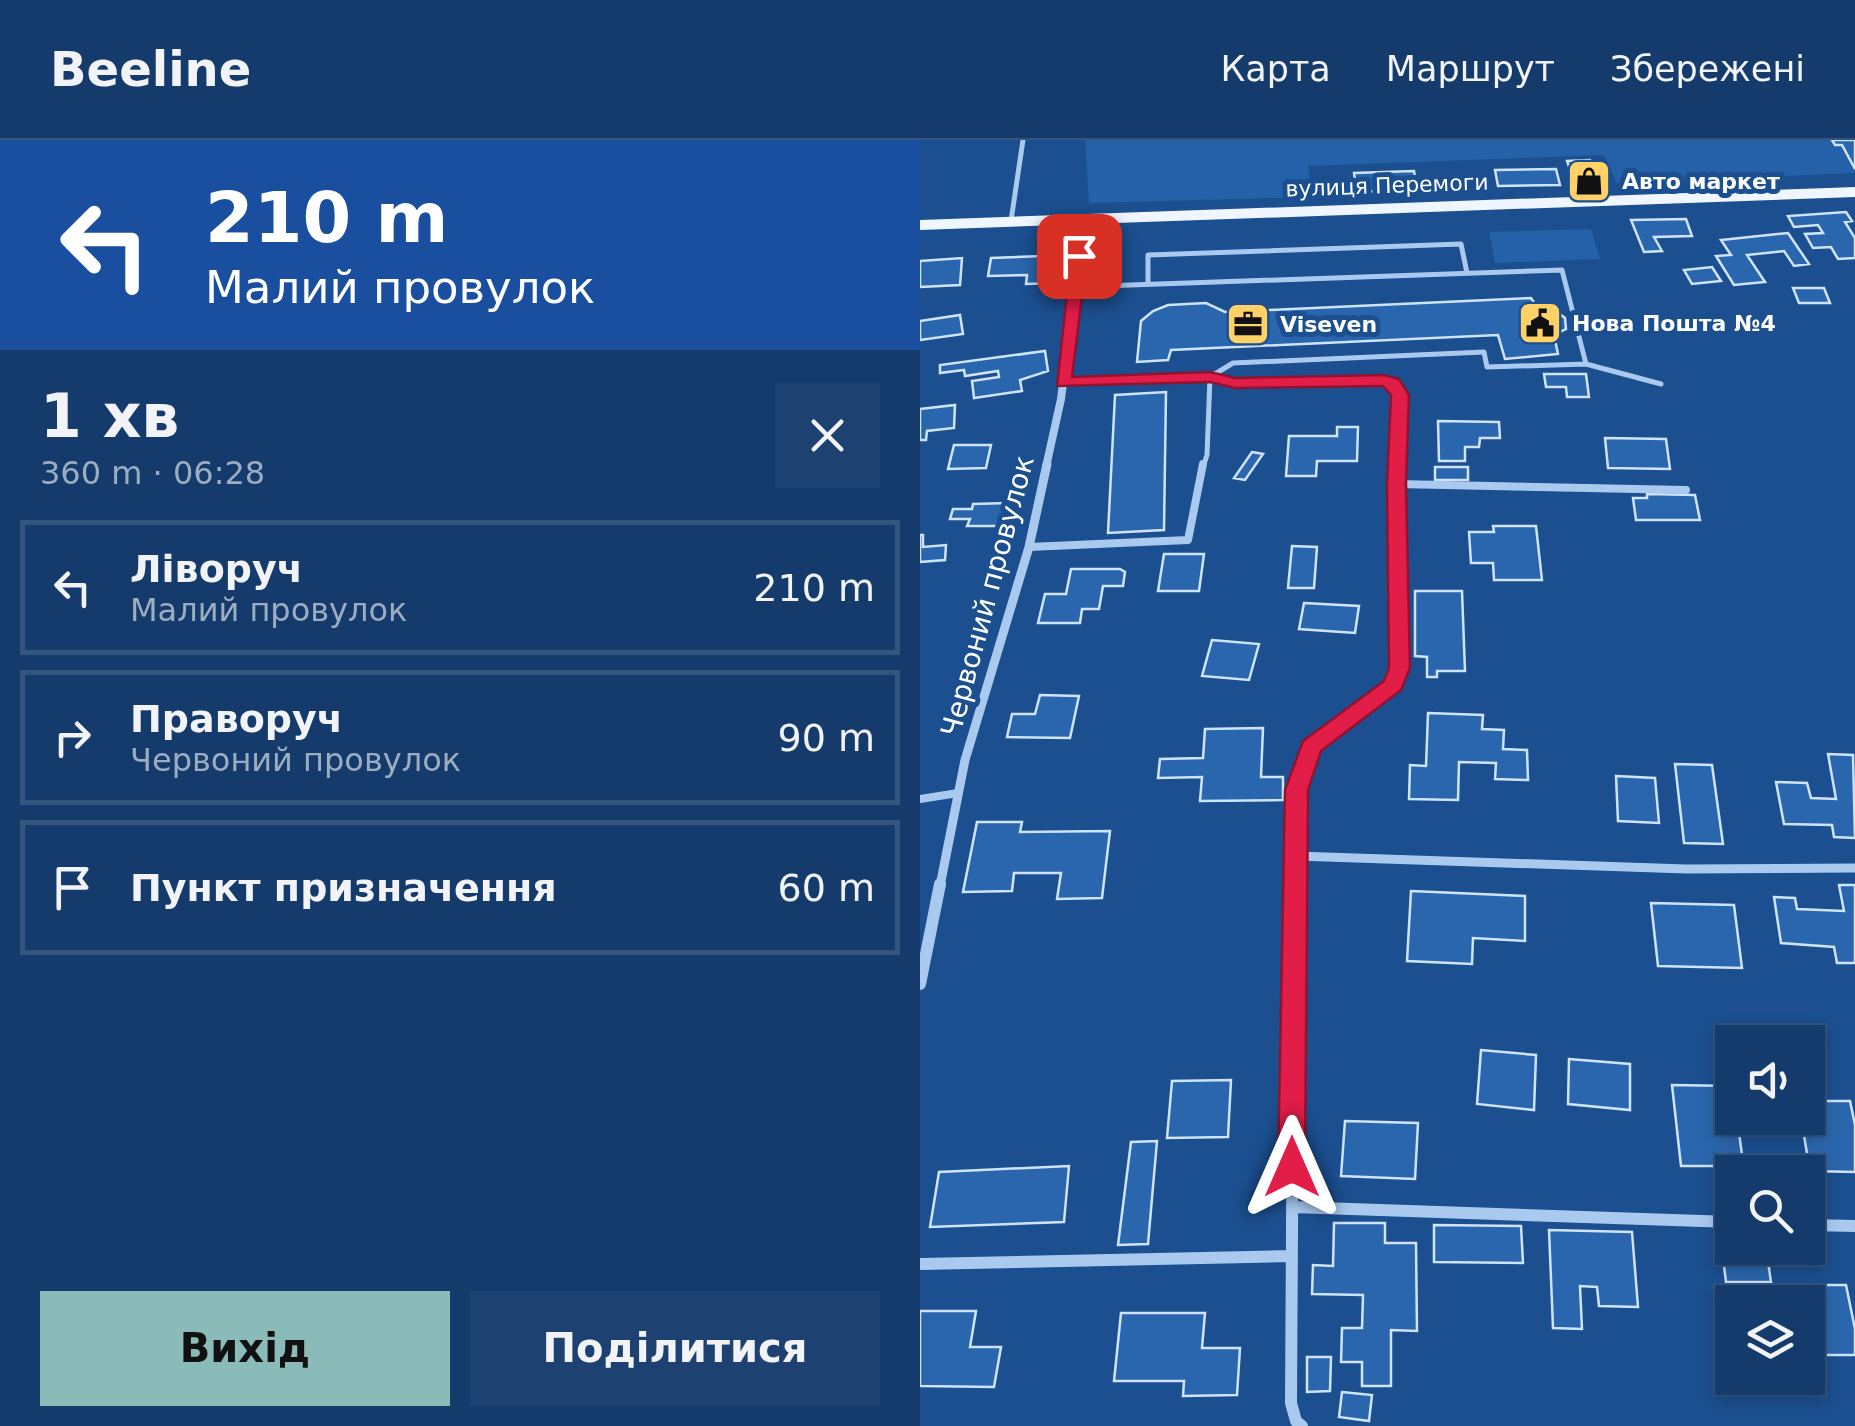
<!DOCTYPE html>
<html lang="uk">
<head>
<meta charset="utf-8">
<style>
  :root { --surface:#143b6b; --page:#1d4271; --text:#f1f3f6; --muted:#9dadc1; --line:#33557e; --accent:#8bbbb9 }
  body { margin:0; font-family:"DejaVu Sans",sans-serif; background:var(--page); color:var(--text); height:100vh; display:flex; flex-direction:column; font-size:38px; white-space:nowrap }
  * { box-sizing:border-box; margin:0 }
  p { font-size:32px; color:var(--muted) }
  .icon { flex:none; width:55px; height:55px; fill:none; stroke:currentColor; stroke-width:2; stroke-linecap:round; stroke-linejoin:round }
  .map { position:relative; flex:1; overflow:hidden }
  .panel { display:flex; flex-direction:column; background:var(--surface); width:920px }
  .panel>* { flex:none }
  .top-card { background:#1a4fa0; color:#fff; overflow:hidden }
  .tools { position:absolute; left:795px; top:885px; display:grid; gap:20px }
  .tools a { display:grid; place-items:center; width:110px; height:110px; border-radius:0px; background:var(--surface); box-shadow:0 5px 15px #0003,0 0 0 2px var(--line); font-size:50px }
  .pin { position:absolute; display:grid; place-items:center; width:85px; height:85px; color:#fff; margin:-42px; border-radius:20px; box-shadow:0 5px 15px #0006 }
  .me { position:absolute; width:110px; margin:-55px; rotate:0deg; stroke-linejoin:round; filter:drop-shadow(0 0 8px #0008) }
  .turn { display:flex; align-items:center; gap:35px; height:210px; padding:0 40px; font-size:45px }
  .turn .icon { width:130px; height:130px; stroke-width:2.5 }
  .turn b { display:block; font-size:70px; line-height:85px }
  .round { display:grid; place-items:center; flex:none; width:105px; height:105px; border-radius:0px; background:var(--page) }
  .summary { display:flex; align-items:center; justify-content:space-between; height:170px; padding:0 40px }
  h1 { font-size:60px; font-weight:700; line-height:75px }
  .cta { display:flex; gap:20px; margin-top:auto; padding:20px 40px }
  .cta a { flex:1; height:115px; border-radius:0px; background:var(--accent); color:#111; font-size:40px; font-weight:700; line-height:115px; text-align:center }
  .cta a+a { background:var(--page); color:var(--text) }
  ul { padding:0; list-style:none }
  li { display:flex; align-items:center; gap:30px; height:135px; margin:0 20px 15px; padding:0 20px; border:5px solid var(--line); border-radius:0px }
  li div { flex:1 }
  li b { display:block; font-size:38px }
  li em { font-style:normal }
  header { display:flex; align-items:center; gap:60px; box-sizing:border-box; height:140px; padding:0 50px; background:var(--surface); border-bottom:2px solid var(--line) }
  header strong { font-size:48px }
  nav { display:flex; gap:55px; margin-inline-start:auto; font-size:35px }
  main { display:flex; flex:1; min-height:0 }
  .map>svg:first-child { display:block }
  .green { fill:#2461a8 }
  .building { fill:#2a66ad; stroke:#cfe3fa; stroke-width:2.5 }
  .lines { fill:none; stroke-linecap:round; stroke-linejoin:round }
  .lane-far1 { stroke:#a9c9ee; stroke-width:5 }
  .lane { stroke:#a9c9ee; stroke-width:8 }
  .street-far2 { stroke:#a9c9ee; stroke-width:8 }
  .street-far1 { stroke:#a9c9ee; stroke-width:9 }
  .street { stroke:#a9c9ee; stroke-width:12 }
  .primary { fill:#f0f6ff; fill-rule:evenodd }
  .route { fill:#e11d48; stroke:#92132f; stroke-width:2.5 }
  .labels { text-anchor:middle; stroke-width:10; stroke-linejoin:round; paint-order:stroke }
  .far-poi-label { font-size:22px; font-weight:bold; fill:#fff; stroke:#1b4f8f; text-anchor:start }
  .far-street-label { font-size:22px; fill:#fff; stroke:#1b4f8f }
  .street-label { font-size:28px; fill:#fff; stroke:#1b4f8f }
</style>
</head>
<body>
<header>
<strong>Beeline</strong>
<nav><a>Карта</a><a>Маршрут</a><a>Збережені</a></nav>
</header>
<main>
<section class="panel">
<div class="top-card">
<div class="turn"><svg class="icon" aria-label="left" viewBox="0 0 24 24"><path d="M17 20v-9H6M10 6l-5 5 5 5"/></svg><div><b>210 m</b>Малий провулок</div></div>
</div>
<div class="summary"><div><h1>1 хв</h1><p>360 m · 06:28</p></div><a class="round"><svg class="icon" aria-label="close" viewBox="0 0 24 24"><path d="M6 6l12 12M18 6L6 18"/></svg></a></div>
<ul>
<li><svg class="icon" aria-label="left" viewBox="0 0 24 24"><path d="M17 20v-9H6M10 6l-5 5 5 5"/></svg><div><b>Ліворуч</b><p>Малий провулок</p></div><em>210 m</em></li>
<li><svg class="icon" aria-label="right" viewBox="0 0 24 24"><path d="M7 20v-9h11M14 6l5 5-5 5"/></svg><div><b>Праворуч</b><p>Червоний провулок</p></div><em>90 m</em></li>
<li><svg class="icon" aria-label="arrive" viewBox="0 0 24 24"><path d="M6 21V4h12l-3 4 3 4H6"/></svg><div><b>Пункт призначення</b></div><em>60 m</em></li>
</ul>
<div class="cta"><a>Вихід</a><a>Поділитися</a></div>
</section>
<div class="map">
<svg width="935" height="1286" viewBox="0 0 935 1286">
  <rect width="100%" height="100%" fill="#1b4f8f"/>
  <path class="green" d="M165 0H935V33L697 43 684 15 388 26 393 57 169 63Z
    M671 89 680 119 575 123 569 92Z"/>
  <path class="building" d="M912 0H935V29L922 5H915Z
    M670 20 679 43 655 44 647 21Z
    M636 29 640 45 578 46 575 30Z
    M494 31 497 50 436 52 434 33Z
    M926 72 932 81 925 82 935 98V118L918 119 911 107 893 108 885 94 903 93 898 85 874 87 868 76Z
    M766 79 772 96 734 97 742 111 724 112 711 80Z
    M868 93 889 124 874 126 864 111 827 115 845 142 814 145 796 116 811 115 801 100Z
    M141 109 137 143 106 144 107 135 68 136 71 118 122 116 123 110Z
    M42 118 40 145 0 147V121Z
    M792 127 801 141 772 144 764 130Z
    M873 148H904L910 163H879Z
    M611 158 619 170 637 172 645 178 646 189 634 195 638 214 585 219 578 195 251 210 248 220 217 222 221 181 233 171 248 165 286 163 305 172Z
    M40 175 43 194 0 200V181Z
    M125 211 128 231 100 240 102 251 54 258 52 241 79 237 78 231 45 236 44 230 20 233V225Z
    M624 234H666L669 257H647L646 247H626Z
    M246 252 244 390 188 393 195 255Z
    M35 265 34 288 7 291 6 300H0V269Z
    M518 281 579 282 580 298H560L559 307H545V321H519Z
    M417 287H438L437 321H397L396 336H366L369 296H417Z
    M685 298 746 299 750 329 688 328Z
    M34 305H71L66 328 28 329Z
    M332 312 343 314 325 340 314 338Z
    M515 327H548V340H515Z
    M727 354 775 355 780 380H716L713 358H727Z
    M87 363 82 386H47L50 379H30L33 369H52L53 364Z
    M573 386H616L622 440H574L573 423H551L549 392H574Z
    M0 395H3V407L26 405 25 420 0 422Z
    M372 406 397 407 394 448H368Z
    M244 414H284L279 451H238Z
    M151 429H200L205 432 203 446H183L179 469H162L160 483H118L125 454H146Z
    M495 451H542L545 531H517V537H507V517L495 516Z
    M384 463 439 466 435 493 379 489Z
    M292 500 339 504 329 540 282 536Z
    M120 555 159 556 150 598 87 597 92 574H115Z
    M508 573 563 575 562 589 584 590 583 609 607 610 608 640 575 639 576 623 539 622 538 660 489 659 490 625 506 626Z
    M343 588 341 637H363V660L280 661 282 637 238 638 240 619 283 618 285 589Z
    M908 614 933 615 935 698 914 697 912 685 864 684 856 642 887 643 891 658 916 659Z
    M755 624 792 625 803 704 764 703Z
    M696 636 735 638 739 683 698 681Z
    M57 682H102L100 692 190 691 182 758 137 759 141 733H94L92 751 43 752Z
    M919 745H935V823H917L914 807 861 803 854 757 875 758 877 769 924 771Z
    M491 751 605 756V801L553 798 552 824 487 821Z
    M731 763 814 765 822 828 738 826Z
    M561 910 616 915 614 970 557 964Z
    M649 919 710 924V970L648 964Z
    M311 940 308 997 247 998 252 941Z
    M752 945 812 946V978H817L823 1022H838L840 1032H812V1057H798L794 1026H761Z
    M888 961H930L935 985V1032L890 1031 881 978H888Z
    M425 981 498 983 495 1039 421 1036Z
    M237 1001 228 1104 198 1105 211 1002Z
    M149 1026 144 1082 10 1087 19 1032Z
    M414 1083H465V1103H496L497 1191 471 1190V1246H442V1222H421L422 1188H442L443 1155 392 1154 393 1125 413 1126Z
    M514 1085 601 1086 603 1123 514 1122Z
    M629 1090 712 1092 718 1167 679 1166 677 1147 660 1146 662 1189 633 1188Z
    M801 1102H812V1108H846L851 1142H806Z
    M854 1145H926L935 1189V1215H888V1162H857Z
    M0 1171H56L50 1207H81L74 1247 0 1246Z
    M201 1173H285L282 1208H320L317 1255 263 1256 264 1241H194Z
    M387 1217H411L410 1251 387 1252Z
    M422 1252 452 1255 449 1281 419 1277Z"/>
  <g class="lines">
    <path class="lane-far1" d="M91 81 103 0
      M228 144V115L541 104 547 133
      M154 147 642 130 666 224 567 227 564 212 313 223 290 237 287 315 283 327
      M666 224 741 244"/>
    <path class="lane" d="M477 344 766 350
      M109 407 268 400 283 324
      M0 659 38 653"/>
    <path class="street-far2" d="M143 242 290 237 315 243 464 240 473 243 480 255 478 327
      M126 327 141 259 164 78"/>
    <path class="street-far1" d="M376 716 766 729 935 728
      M20 746 45 620 109 407 127 324
      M374 746V681L382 627 402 597 460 556 480 528 478 324"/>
    <path class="street" d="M374 744 371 1263 376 1281 382 1286
      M0 844 20 744
      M372 1067 812 1082
      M888 1085 935 1086
      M0 1124 370 1116"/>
    <path class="primary" d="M935 47V57L0 90V80Z"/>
  </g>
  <path class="route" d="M159 112 167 116 152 237 290 232 315 238 464 235 479 239 489 255 486 344 490 528 481 550 401 611 388 650 385 1027 381 1036 372 1040 362 1036 358 1027 365 650 383 601 464 541 469 528 467 344 471 255 463 246 315 248 290 242 137 246 151 116Z"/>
  <defs>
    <g id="shop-square" transform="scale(2.25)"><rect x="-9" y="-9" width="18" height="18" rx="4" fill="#ffd166" stroke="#1b4f8f"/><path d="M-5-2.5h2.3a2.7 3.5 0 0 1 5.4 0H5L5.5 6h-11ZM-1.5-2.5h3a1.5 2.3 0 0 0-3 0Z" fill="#111"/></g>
    <g id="civic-square" transform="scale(2.25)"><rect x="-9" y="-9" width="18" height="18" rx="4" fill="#ffd166" stroke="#1b4f8f"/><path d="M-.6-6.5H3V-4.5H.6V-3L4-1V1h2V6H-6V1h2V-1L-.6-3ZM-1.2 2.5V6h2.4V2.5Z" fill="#111"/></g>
    <g id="office-square" transform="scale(2.25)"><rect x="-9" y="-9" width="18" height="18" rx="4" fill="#ffd166" stroke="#1b4f8f"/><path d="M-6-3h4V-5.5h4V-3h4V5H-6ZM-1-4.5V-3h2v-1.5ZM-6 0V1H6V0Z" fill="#111"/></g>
  </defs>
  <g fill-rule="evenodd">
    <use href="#shop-square" x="669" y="41"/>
    <use href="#civic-square" x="620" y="183"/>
    <use href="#office-square" x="328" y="184"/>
  </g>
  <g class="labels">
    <g class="far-poi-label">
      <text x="702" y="49">Авто маркет</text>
      <text x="652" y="191">Нова Пошта №4</text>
      <text x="360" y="192">Viseven</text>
    </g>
    <g class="far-street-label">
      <text transform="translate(467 45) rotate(-2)" y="8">вулиця Перемоги</text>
    </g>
    <g class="street-label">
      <text transform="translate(67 456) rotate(-75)" y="10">Червоний провулок</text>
    </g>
  </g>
</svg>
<div class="tools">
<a><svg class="icon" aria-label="sound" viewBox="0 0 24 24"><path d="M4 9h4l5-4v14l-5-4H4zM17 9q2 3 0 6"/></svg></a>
<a><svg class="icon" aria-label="search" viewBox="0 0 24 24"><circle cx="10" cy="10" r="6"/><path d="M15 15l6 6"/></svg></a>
<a><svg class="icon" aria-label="layers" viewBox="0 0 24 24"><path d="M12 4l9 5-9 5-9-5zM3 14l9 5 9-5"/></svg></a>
</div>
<div class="pin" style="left:159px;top:116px;background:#d93025"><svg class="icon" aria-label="arrive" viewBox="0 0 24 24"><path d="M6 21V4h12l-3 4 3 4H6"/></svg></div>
<svg class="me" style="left:372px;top:1027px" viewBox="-20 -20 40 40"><path d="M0-17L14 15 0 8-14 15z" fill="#e11d48" stroke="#fff" stroke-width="4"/></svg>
</div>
</main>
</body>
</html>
